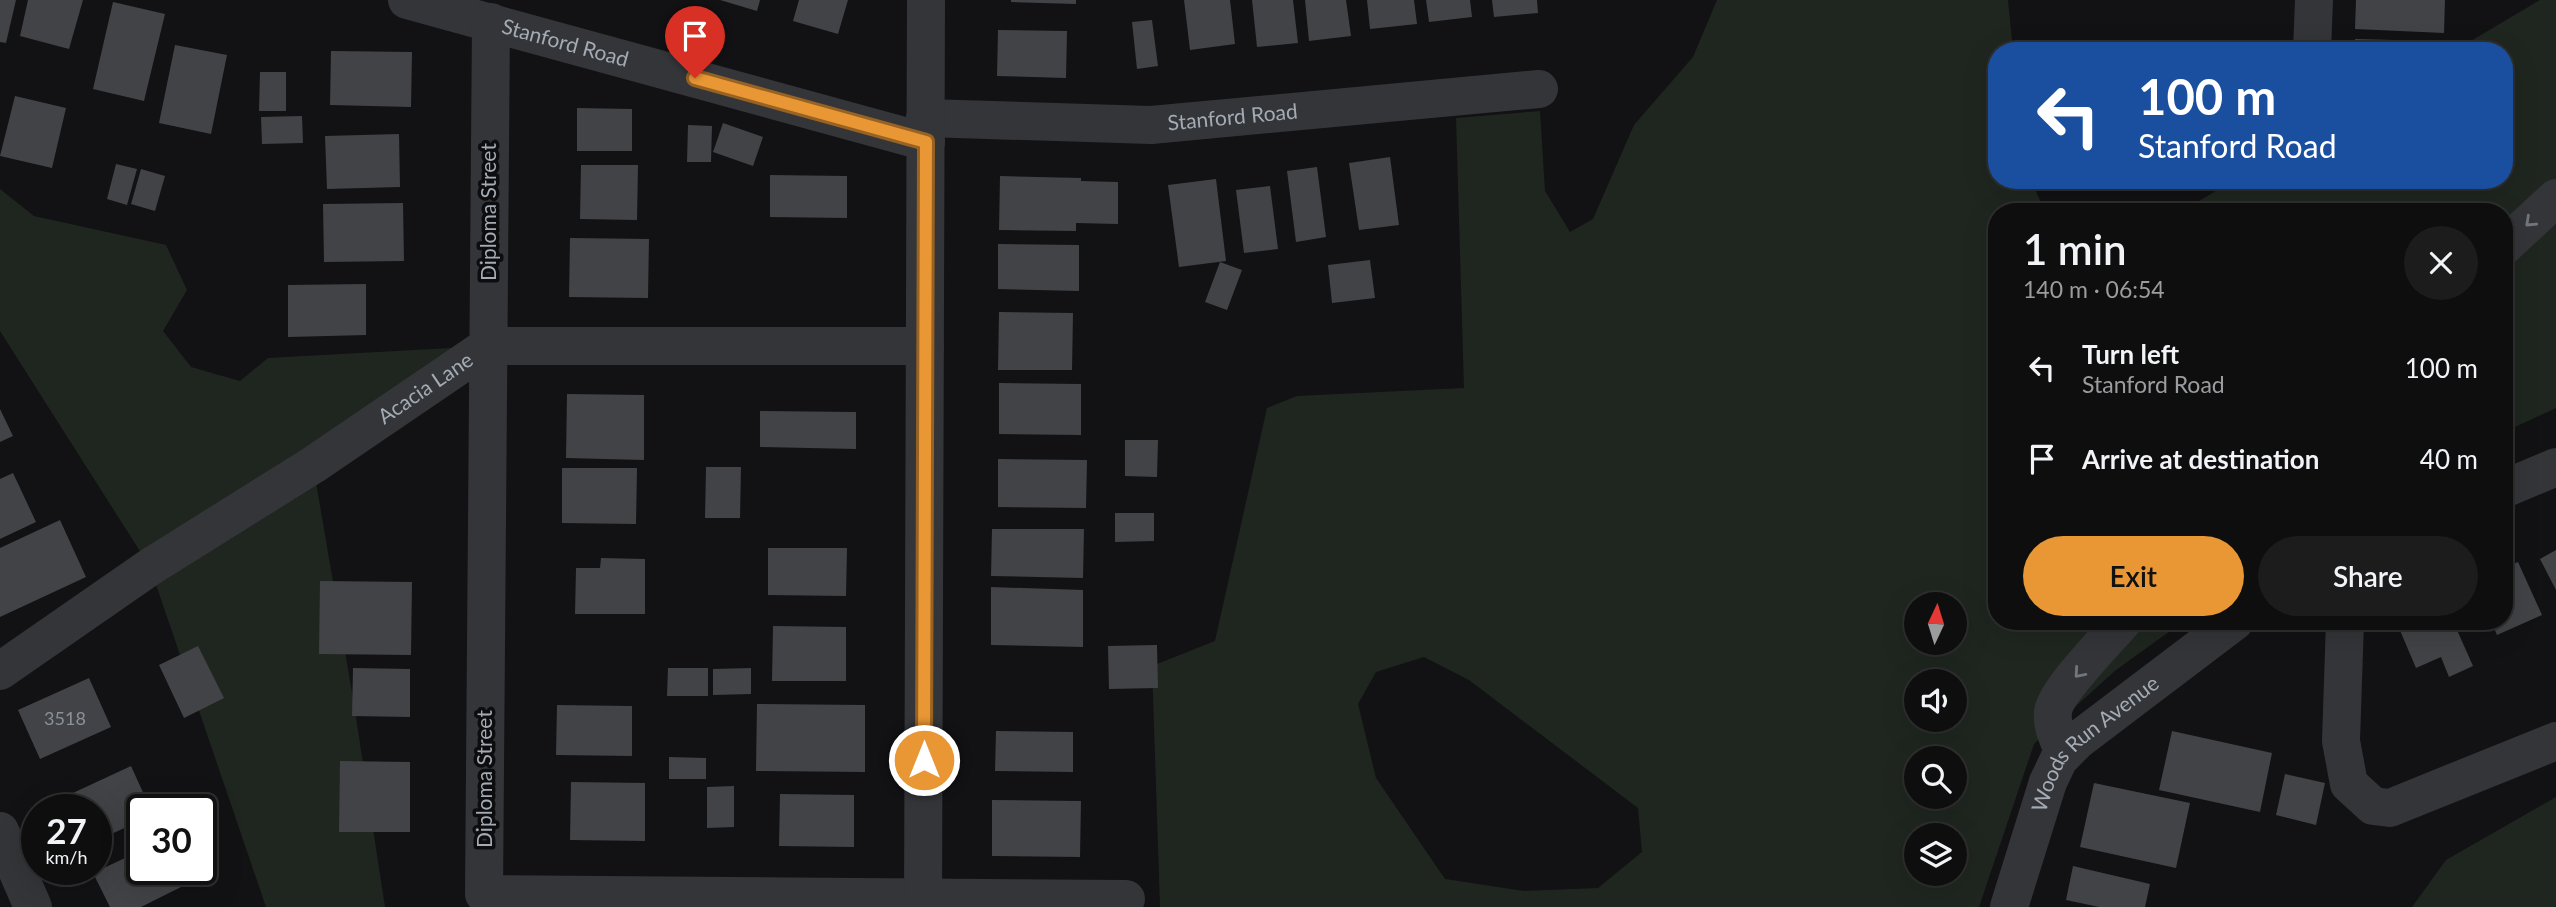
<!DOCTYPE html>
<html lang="en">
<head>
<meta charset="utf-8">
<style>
  :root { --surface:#0e0e0f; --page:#1c1c1d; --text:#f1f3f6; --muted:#9b9c9e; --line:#2e2e2f; --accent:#e99635 }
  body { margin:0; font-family:Lato,sans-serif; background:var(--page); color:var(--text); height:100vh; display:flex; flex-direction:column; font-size:26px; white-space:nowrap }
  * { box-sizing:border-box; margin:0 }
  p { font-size:23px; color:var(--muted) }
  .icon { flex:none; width:38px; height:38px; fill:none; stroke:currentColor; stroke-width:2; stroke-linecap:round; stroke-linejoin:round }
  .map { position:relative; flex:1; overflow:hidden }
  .details { position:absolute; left:1988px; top:203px; width:525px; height:427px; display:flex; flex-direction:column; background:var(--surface); border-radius:28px; box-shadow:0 7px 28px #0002,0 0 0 2px var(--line) }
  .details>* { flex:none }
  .hud { position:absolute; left:1988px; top:42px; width:525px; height:147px; border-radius:28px; box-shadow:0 7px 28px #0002,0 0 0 2px var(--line); background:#1a4fa0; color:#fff; overflow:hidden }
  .needle { width:46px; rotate:4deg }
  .controls { position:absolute; left:1904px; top:592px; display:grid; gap:14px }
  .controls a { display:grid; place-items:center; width:63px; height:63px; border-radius:50%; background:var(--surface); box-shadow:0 7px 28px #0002,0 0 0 2px var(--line); font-size:35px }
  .speed { position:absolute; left:21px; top:794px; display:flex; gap:14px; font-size:35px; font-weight:700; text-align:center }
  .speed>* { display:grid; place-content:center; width:91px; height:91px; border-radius:50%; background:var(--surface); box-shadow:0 7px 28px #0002,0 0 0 2px var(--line); line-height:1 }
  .speed small { font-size:18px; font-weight:400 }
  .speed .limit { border:4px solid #111; border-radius:10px; background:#fff; color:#111 }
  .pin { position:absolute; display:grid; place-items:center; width:60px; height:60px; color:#fff; margin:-72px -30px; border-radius:50% 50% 50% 0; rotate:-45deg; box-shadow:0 0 7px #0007 }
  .pin .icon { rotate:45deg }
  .me { position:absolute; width:77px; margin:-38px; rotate:0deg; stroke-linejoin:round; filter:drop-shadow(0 0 5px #0008) }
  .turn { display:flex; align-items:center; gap:24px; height:147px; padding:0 35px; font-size:32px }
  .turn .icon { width:91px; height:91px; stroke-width:2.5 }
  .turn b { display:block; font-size:49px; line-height:60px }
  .round { display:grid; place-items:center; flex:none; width:74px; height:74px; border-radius:37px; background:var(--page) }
  .head { display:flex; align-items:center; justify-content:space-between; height:119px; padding:0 35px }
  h1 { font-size:42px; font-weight:600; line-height:52px }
  .cta { display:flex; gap:14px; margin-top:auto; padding:14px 35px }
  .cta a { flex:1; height:80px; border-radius:42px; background:var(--accent); color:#111; font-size:28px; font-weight:600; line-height:80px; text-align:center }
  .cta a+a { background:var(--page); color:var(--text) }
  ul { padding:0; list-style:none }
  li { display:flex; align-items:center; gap:21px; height:91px; padding:0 35px }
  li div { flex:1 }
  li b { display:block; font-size:26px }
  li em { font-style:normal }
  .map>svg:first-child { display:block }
  .green { fill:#1f261f; fill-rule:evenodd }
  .building { fill:#414347 }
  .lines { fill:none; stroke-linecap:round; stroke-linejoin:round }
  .minor { stroke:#333539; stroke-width:38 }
  .tertiary { stroke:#333539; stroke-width:38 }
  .oneway { stroke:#71767d }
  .route-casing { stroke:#976222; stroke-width:18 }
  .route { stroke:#e99635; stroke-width:12 }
  .labels { text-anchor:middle; stroke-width:7; stroke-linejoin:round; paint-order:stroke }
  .number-label { font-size:18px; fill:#8b9199 }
  .street-label { font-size:21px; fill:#a4abb4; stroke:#0d0d0f }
</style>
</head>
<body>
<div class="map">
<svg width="2556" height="907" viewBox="0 0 2556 907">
  <rect width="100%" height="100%" fill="#121214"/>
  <path class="green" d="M1717 0H2008L2013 51H1997V180H2031L2045 212H1997V621H2184L2116 670 2034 744 1979 907H1160L1152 666 1215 641 1267 408 1297 396 1464 388 1456 118 1540 111 1545 191 1570 232 1593 219 1634 125 1693 57ZM1916 604H1955V642H1916ZM1424 657 1469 680 1638 808 1642 852 1598 888 1524 891 1445 879 1376 778 1358 704 1376 672ZM1916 681H1955V719H1916ZM1916 758H1955V796H1916ZM1916 835H1955V873H1916Z
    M2540 0H2556V408L2504 432V212H2181L2234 180H2504V51H2454Z
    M0 189 34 216 166 245 187 290 163 331 191 367 240 381 268 358 488 346 313 465 353 698 385 907H266L150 567 0 331Z
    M2556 797V907H2412L2446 860Z"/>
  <path class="building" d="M0 0H16L6 43 0 42Z
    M28 0H83L69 49 20 36Z
    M720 0H760L757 11Z
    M799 0H848L838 34 793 21Z
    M1011 0H1076V4L1011 2Z
    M1184 0H1230L1235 44 1190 50Z
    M1252 0H1293L1298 43 1257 47Z
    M1305 0H1346L1351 36 1309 41Z
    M1367 0H1414L1417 24 1370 29Z
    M1426 0H1470L1472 17 1429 22Z
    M1492 0H1537L1538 13 1494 17Z
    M2356 0H2445L2444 33 2355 29Z
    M113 2 165 14 144 101 93 89Z
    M1152 20 1158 66 1137 69 1132 22Z
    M998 30 1067 31 1066 78 997 76Z
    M2355 39 2394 40V51H2355Z
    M2167 44 2251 46V51H2166Z
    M175 45 227 55 211 134 159 123Z
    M331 51 412 52 411 107 330 105Z
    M260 72H286V111H259Z
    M15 96 66 108 52 168 0 156Z
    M577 108 632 109V151H577Z
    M302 116 303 143 262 144 261 117Z
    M723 123 763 137 753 166 713 152Z
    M688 125 712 126 711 162H687Z
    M399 134 400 187 327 189 325 136Z
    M1390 157 1399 225 1359 230 1349 163Z
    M116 164 137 169 127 205 107 199Z
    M581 165H638L637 220 580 219Z
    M1317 167 1326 237 1296 242 1287 171Z
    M141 169 165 176 155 211 131 204Z
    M770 175 847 176V218L770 217Z
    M1000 176 1081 178V181L1118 182V224L1076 223V231L999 230Z
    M1216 179 1226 261 1179 267 1168 185Z
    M1270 186 1278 249 1244 253 1236 190Z
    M403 203 404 261 324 262 323 204Z
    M570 238 649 239 648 298 569 297Z
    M998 244 1079 245V291L998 289Z
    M1370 260 1375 298 1332 303 1328 265Z
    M1220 262 1242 270 1227 310 1205 302Z
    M366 284V335L288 337V285Z
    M999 312 1073 313 1072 370H998Z
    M999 383 1081 384V435L999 434Z
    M567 394 644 395V460L566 458Z
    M0 409 13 436 0 442Z
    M760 411 856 412V449L760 447Z
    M1125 440H1158L1157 477 1125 476Z
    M998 459 1087 460 1086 508 998 507Z
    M706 467H741L740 518H705Z
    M562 468H637L636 524 562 523Z
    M13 473 36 522 0 539V479Z
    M1115 513H1154V541L1115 542Z
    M60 520 86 577 0 617V548Z
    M992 529H1084L1083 578 991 576Z
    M768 548H847L846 596 768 595Z
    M2556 550V590L2540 559Z
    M601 558 645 559V614H575L576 568H600Z
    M2518 562 2542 615 2497 635 2491 621H2504V568Z
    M320 581 412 582 411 655 319 654Z
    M991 587 1083 590V647L991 645Z
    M2396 621H2453L2473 666 2449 677 2441 657 2416 668Z
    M773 626 846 627V681H772Z
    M1157 645 1158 688 1109 689 1108 646Z
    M198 646 224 698 184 718 159 665Z
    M353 668 410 669V717L352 716Z
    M668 668H708V696H667Z
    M751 668V694L713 695V669Z
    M89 678 111 727 40 759 18 710Z
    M757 704 865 705V772L756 771Z
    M557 705 632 706V756L556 755Z
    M996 731 1073 732V772L995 771Z
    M2172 731 2272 753 2260 812 2159 790Z
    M669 757 706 758V779H669Z
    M340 761 410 762V832H339Z
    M131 766 151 810H142V820L96 841V810H65L60 799Z
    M2285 774 2325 783 2316 825 2276 815Z
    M571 782 645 783V841L570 840Z
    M2094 783 2190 803 2176 868 2080 847Z
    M734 786V827L707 828V787Z
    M780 794 854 795V847L779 846Z
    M992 800 1081 801 1080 857 992 856Z
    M142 850V870H180L187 884 141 907H110L93 873Z
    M2073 866 2150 884 2145 907H2099L2066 900Z"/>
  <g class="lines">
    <g class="minor">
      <path id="s1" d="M407 0 926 142"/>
      <path d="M491 22 484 894 1126 899"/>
      <path d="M2312 51 2314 0"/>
      <path id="s2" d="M925 118 1151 125 1539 89"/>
      <path d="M2504 246 2556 198"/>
      <path d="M2345 621 2341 741 2349 784 2373 806 2390 808 2556 741"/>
      <path id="s3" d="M0 671 150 567 313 465 488 346H925"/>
      <path d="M2064 754C2059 740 2051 726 2053 712 2055 692 2108 639 2123 621"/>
      <path d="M923 907 926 0"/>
    </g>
    <g class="tertiary">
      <path d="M2504 489 2556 467"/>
      <path d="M0 831 33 907"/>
      <path id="s4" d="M2009 907 2048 782 2059 759 2078 740 2235 621"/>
    </g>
  </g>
  <defs><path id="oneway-chevron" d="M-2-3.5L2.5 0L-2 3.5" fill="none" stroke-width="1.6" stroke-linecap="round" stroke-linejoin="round" transform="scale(1.75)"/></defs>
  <g class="oneway">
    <use href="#oneway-chevron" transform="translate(2530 222) rotate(137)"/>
    <use href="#oneway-chevron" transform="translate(2079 673) rotate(131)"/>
  </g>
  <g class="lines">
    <g class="route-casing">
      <path id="route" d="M695 78 926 142 924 760"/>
    </g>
    <use href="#route" class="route"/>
  </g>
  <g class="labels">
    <g class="number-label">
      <text x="65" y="725">3518</text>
    </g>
    <g class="street-label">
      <text dy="7" stroke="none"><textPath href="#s1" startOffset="164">Stanford Road</textPath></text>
      <text dy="7" stroke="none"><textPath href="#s2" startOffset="308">Stanford Road</textPath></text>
      <text transform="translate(489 212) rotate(-90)" y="7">Diploma Street</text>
      <text dy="7" stroke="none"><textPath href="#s3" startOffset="511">Acacia Lane</textPath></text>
      <text dy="7" stroke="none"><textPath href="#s4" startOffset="191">Woods Run Avenue</textPath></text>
      <text transform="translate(485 779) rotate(-90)" y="7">Diploma Street</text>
    </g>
  </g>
</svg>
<div class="controls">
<a><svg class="needle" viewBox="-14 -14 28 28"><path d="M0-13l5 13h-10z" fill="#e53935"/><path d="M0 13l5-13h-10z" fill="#9b9c9e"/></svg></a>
<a><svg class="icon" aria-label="sound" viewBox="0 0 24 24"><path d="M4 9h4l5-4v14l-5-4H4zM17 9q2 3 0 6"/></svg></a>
<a><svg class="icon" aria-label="search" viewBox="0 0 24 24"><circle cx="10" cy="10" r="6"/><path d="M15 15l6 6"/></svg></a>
<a><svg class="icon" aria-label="layers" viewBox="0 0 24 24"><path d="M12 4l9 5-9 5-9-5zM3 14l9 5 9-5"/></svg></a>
</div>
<div class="speed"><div>27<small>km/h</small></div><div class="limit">30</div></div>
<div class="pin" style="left:695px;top:78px;background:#d93025"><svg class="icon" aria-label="arrive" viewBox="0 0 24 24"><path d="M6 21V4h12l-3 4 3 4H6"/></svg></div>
<svg class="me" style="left:924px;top:760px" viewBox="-20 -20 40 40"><circle r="17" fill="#e99635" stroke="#fff" stroke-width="3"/><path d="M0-11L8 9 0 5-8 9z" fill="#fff"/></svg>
<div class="hud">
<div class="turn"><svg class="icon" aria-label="left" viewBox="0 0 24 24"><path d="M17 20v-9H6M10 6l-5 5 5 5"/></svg><div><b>100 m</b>Stanford Road</div></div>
</div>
<section class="details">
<div class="head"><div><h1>1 min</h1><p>140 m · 06:54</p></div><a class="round"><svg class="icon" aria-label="close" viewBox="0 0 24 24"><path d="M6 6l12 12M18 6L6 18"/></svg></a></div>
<ul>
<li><svg class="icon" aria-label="left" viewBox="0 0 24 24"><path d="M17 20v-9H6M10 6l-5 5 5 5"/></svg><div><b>Turn left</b><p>Stanford Road</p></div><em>100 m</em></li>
<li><svg class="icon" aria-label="arrive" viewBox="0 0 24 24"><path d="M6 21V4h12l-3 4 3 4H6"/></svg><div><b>Arrive at destination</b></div><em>40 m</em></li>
</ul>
<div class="cta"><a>Exit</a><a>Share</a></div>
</section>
</div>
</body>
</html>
